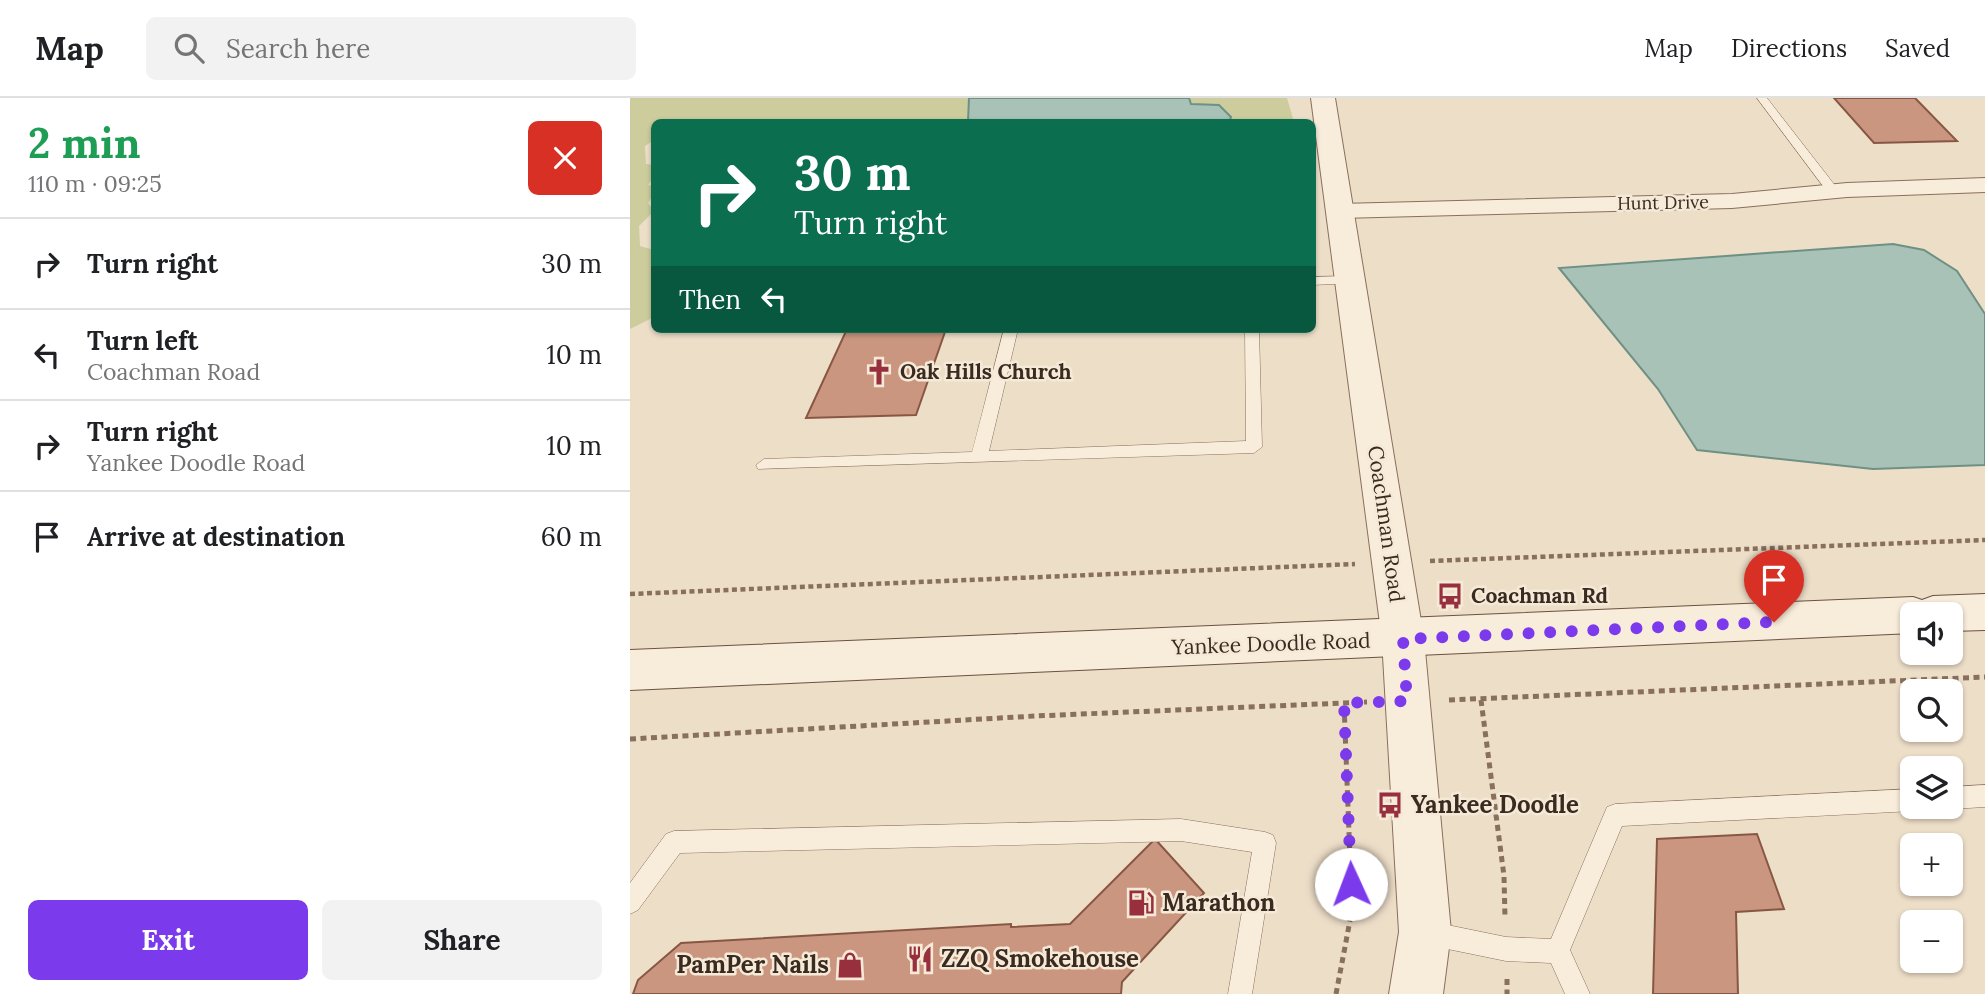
<!DOCTYPE html>
<html lang="en">
<head>
<meta charset="utf-8">
<style>
  :root { --surface:#fff; --page:#f2f2f2; --text:#202124; --muted:#757577; --line:#e0e0e0; --accent:#7c3aed }
  body { margin:0; font-family:Lora,serif; background:var(--page); color:var(--text); height:100vh; display:flex; flex-direction:column; font-size:26px; white-space:nowrap }
  * { box-sizing:border-box; margin:0 }
  p { font-size:23px; color:var(--muted) }
  .icon { flex:none; width:38px; height:38px; fill:none; stroke:currentColor; stroke-width:2; stroke-linecap:round; stroke-linejoin:round }
  .map { position:relative; flex:1; overflow:hidden }
  .drawer { display:flex; flex-direction:column; background:var(--surface); width:630px }
  .drawer>* { flex:none }
  .top-card { position:absolute; left:21px; top:21px; width:665px; height:214px; border-radius:10px; box-shadow:0 2px 5px #0004; background:#0b6e4f; color:#fff; overflow:hidden }
  .tools { position:absolute; left:1270px; top:504px; display:grid; gap:14px }
  .tools a { display:grid; place-items:center; width:63px; height:63px; border-radius:10px; background:var(--surface); box-shadow:0 2px 5px #0004; font-size:35px }
  .pin { position:absolute; display:grid; place-items:center; width:60px; height:60px; color:#fff; margin:-72px -30px; border-radius:50% 50% 50% 0; rotate:-45deg; box-shadow:0 0 7px #0007 }
  .pin .icon { rotate:45deg }
  .me { position:absolute; width:77px; margin:-38px; rotate:358deg; stroke-linejoin:round; filter:drop-shadow(0 0 5px #0008) }
  .turn { display:flex; align-items:center; gap:24px; height:147px; padding:0 28px; font-size:32px }
  .turn .icon { width:91px; height:91px; stroke-width:2.5 }
  .turn b { display:block; font-size:49px; line-height:60px }
  .then { display:flex; align-items:center; height:66px; padding:0 28px; background:#0003; gap:14px; font-size:26px }
  .round { display:grid; place-items:center; flex:none; width:74px; height:74px; border-radius:10px; background:var(--page) }
  .overview { display:flex; align-items:center; justify-content:space-between; height:119px; padding:0 28px }
  h1 { font-size:42px; font-weight:800; line-height:52px; color:#1e9e55 }
  .button { display:flex; gap:14px; margin-top:auto; padding:14px 28px }
  .button a { flex:1; height:80px; border-radius:10px; background:var(--accent); color:#fff; font-size:28px; font-weight:800; line-height:80px; text-align:center }
  .button a+a { background:var(--page); color:var(--text) }
  ul { padding:0; list-style:none }
  li { display:flex; align-items:center; gap:21px; height:91px; padding:0 28px; border-top:2px solid var(--line) }
  li div { flex:1 }
  li b { display:block; font-size:26px }
  li em { font-style:normal }
  header { display:flex; align-items:center; gap:42px; box-sizing:border-box; height:98px; padding:0 35px; background:var(--surface); border-bottom:2px solid var(--line) }
  header strong { font-size:33px }
  nav { display:flex; gap:38px; margin-inline-start:auto; font-size:24px }
  .search { width:490px; height:63px; background:var(--page); display:flex; align-items:center; gap:18px; box-sizing:border-box; padding:0 24px; border-radius:10px; color:var(--muted); font-size:26px }
  main { display:flex; flex:1; min-height:0 }
  .map>svg:first-child { display:block }
  .green { fill:#cccc9c }
  .water { fill:#a9c2b7; stroke:#6f9084; stroke-width:2 }
  .building { fill:#ca967f; stroke:#885744; stroke-width:2 }
  .lines { fill:none; stroke-linecap:round; stroke-linejoin:round }
  .service-casing { stroke:#896f5d; stroke-width:1 }
  .minor-casing { stroke:#896f5d; stroke-width:2 }
  .tertiary-casing { stroke:#896f5d; stroke-width:2 }
  .secondary-casing { stroke:#6b5140; stroke-width:2 }
  .path-far1 { stroke:#896f5d; stroke-width:4.5; stroke-dasharray:5 3.5; stroke-linecap:butt }
  .path { stroke:#896f5d; stroke-width:5; stroke-dasharray:6 4.5; stroke-linecap:butt }
  .service { fill:#f8ecdb; fill-rule:evenodd }
  .minor { fill:#f8ecdb; fill-rule:evenodd }
  .tertiary { fill:#f8ecdb; fill-rule:evenodd }
  .secondary { fill:#f8ecdb; fill-rule:evenodd }
  .route { stroke:#7c3aed; stroke-width:12; stroke-dasharray:0 21.6 }
  .labels { text-anchor:middle; stroke-width:5; stroke-linejoin:round; paint-order:stroke }
  .far-street-label { font-size:18px; fill:#3a2a20; stroke:#f5e9d7 }
  .poi-label { font-size:21px; font-weight:bold; fill:#3a2a20; stroke:#f5e9d7; text-anchor:start }
  .street-label { font-size:21px; fill:#3a2a20; stroke:#f5e9d7 }
  .near-poi-label { font-size:24px; font-weight:bold; fill:#3a2a20; stroke:#f5e9d7; text-anchor:start }
</style>
</head>
<body>
<header>
<strong>Map</strong>
<div class="search"><svg class="icon" aria-label="search" viewBox="0 0 24 24"><circle cx="10" cy="10" r="6"/><path d="M15 15l6 6"/></svg>Search here</div>
<nav><a>Map</a><a>Directions</a><a>Saved</a></nav>
</header>
<main>
<section class="drawer">
<div class="overview"><div><h1>2 min</h1><p>110 m · 09:25</p></div><a class="round" style="background:#d93025;color:#fff"><svg class="icon" aria-label="close" viewBox="0 0 24 24"><path d="M6 6l12 12M18 6L6 18"/></svg></a></div>
<ul>
<li><svg class="icon" aria-label="right" viewBox="0 0 24 24"><path d="M7 20v-9h11M14 6l5 5-5 5"/></svg><div><b>Turn right</b></div><em>30 m</em></li>
<li><svg class="icon" aria-label="left" viewBox="0 0 24 24"><path d="M17 20v-9H6M10 6l-5 5 5 5"/></svg><div><b>Turn left</b><p>Coachman Road</p></div><em>10 m</em></li>
<li><svg class="icon" aria-label="right" viewBox="0 0 24 24"><path d="M7 20v-9h11M14 6l5 5-5 5"/></svg><div><b>Turn right</b><p>Yankee Doodle Road</p></div><em>10 m</em></li>
<li><svg class="icon" aria-label="arrive" viewBox="0 0 24 24"><path d="M6 21V4h12l-3 4 3 4H6"/></svg><div><b>Arrive at destination</b></div><em>60 m</em></li>
</ul>
<div class="button"><a>Exit</a><a>Share</a></div>
</section>
<div class="map">
<svg width="1355" height="896" viewBox="0 0 1355 896">
  <rect width="100%" height="100%" fill="#eddec8"/>
  <path class="green" d="M0 0H339L338 24H24V42L15 48 16 66 24 67V78L18 87 24 88V96L18 105 24 113 9 128 10 148 24 152V219L0 231Z
    M559 0H657L664 24H599L601 19 560 6Z"/>
  <path class="water" d="M339 0H559L561 6 589 7 601 19 599 24H338Z
    M1263 146 1294 152 1327 173 1355 216V367L1243 371 1067 352 1028 291 929 170Z"/>
  <path class="building" d="M1204 0H1285L1327 43 1244 45Z
    M217 231H316L286 317 176 320Z
    M1127 736 1154 811 1106 814 1108 896H1023L1027 741Z
    M525 741 574 795 492 884 491 896H3L8 882 51 845 381 826V829L440 826Z"/>
  <g class="lines">
    <g class="service-casing">
      <path id="service" d="M1127 0H1137L1207 90V96H1199Z
        M720 178 725 179V185L682 187V179Z
        M374 231H388L359 353 616 343 615 231H629L632 349 624 355 128 371 126 367 134 361 342 354Z
        M1355 687V709L1321 711 1316 709H1321V689Z
        M1283 691V709H1291L1283 713 992 728 940 852 960 896H935L921 865 876 863 798 847 790 843 786 835 790 827 798 823 876 839 921 841 977 709 985 706Z
        M551 721 635 734 643 737 646 745 622 896H598L622 754 551 743 50 755 8 812 0 816V785L36 736 44 733Z"/>
    </g>
    <g class="minor-casing">
      <path id="minor" d="M1355 80V94L1217 99 1102 110 710 120 702 118 698 113 702 108 710 106 1102 96 1217 85Z"/>
    </g>
    <g class="tertiary-casing">
      <path id="tertiary" d="M681 0H705L794 541 821 834 813 896H759L769 834 752 541Z"/>
    </g>
    <g class="secondary-casing">
      <path id="secondary" d="M1355 496V532L1321 533V516H1283V535L0 592V552L1283 499 1292 502 1303 498Z"/>
    </g>
    <path class="path-far1" d="M800 463 1355 442
      M0 496 725 466"/>
    <path class="path" d="M819 602 1355 579
      M851 602 874 778 875 820
      M0 641 405 618 737 604
      M877 881V896
      M706 896 722 812 714 605"/>
    <use href="#service" class="service"/>
    <use href="#minor" class="minor"/>
    <use href="#tertiary" class="tertiary"/>
    <use href="#secondary" class="secondary"/>
  </g>
  <g class="lines">
    <path class="route" d="M721 786 714 605 777 603 773 541 1144 524"/>
  </g>
  <defs>
    <g id="church-bare" transform="scale(2.1)"><path d="M-1.2-6h2.4v3.5h3.3v2.4h-3.3V6h-2.4V-.1h-3.3v-2.4h3.3Z" fill="#972f3c" stroke="#f5e9d7" stroke-width="2.5" paint-order="stroke"/></g>
    <g id="bus-bare" transform="scale(2.1)"><path d="M-5-6H5V4H4V6H2V4H-2V6H-4V4H-5ZM-3.5-4V0h7V-4ZM-3.5 1.2v1.5H-2V1.2ZM2 1.2v1.5H3.5V1.2Z" fill="#972f3c" stroke="#f5e9d7" stroke-width="2.5" paint-order="stroke"/></g>
    <g id="fuel-bare" transform="scale(2.1)"><path d="M-5.5-6h7V0h2V4h1.3V-2.5L3-4.5l.8-.8L6-3V5H2.5V1h-1V6h-7ZM-4.2-4.7v3.2H.2V-4.7Z" fill="#972f3c" stroke="#f5e9d7" stroke-width="2.5" paint-order="stroke"/></g>
    <g id="restaurant-bare" transform="scale(2.1)"><path d="M-5-6h1v4h1v-4h1v4h1v-4h1v5L-1.5 .5V6h-2V.5L-5-1ZM5-6V6H3V1.5H1.5Q1.5-4 5-6Z" fill="#972f3c" stroke="#f5e9d7" stroke-width="2.5" paint-order="stroke"/></g>
    <g id="shop-bare" transform="scale(2.1)"><path d="M-5-2.5h2.3a2.7 3.5 0 0 1 5.4 0H5L5.5 6h-11ZM-1.5-2.5h3a1.5 2.3 0 0 0-3 0Z" fill="#972f3c" stroke="#f5e9d7" stroke-width="2.5" paint-order="stroke"/></g>
  </defs>
  <g fill-rule="evenodd">
    <use href="#church-bare" x="249" y="274"/>
    <use href="#bus-bare" x="820" y="498"/>
    <use href="#bus-bare" x="760" y="707"/>
    <use href="#fuel-bare" x="511" y="805"/>
    <use href="#restaurant-bare" x="290" y="861"/>
    <use href="#shop-bare" x="220" y="867"/>
  </g>
  <g class="labels">
    <g class="far-street-label">
      <text transform="translate(1033 105) rotate(-1)" y="6">Hunt Drive</text>
    </g>
    <g class="poi-label">
      <text x="270" y="281">Oak Hills Church</text>
      <text x="841" y="505">Coachman Rd</text>
    </g>
    <g class="street-label">
      <text transform="translate(756 426) rotate(82)" y="7">Coachman Road</text>
      <text transform="translate(641 546) rotate(-2)" y="7">Yankee Doodle Road</text>
    </g>
    <g class="near-poi-label">
      <text x="781" y="715">Yankee Doodle</text>
      <text x="532" y="813">Marathon</text>
      <text x="311" y="869">ZZQ Smokehouse</text>
      <text x="199" y="875" text-anchor="end">PamPer Nails</text>
    </g>
  </g>
</svg>
<div class="tools">
<a><svg class="icon" aria-label="sound" viewBox="0 0 24 24"><path d="M4 9h4l5-4v14l-5-4H4zM17 9q2 3 0 6"/></svg></a>
<a><svg class="icon" aria-label="search" viewBox="0 0 24 24"><circle cx="10" cy="10" r="6"/><path d="M15 15l6 6"/></svg></a>
<a><svg class="icon" aria-label="layers" viewBox="0 0 24 24"><path d="M12 4l9 5-9 5-9-5zM3 14l9 5 9-5"/></svg></a>
<a>+</a>
<a>−</a>
</div>
<div class="pin" style="left:1144px;top:524px;background:#d93025"><svg class="icon" aria-label="arrive" viewBox="0 0 24 24"><path d="M6 21V4h12l-3 4 3 4H6"/></svg></div>
<svg class="me" style="left:721px;top:786px" viewBox="-20 -20 40 40"><circle r="19" fill="#fff"/><path d="M0-13L10 11 0 6-10 11z" fill="#7c3aed"/></svg>
<div class="top-card">
<div class="turn"><svg class="icon" aria-label="right" viewBox="0 0 24 24"><path d="M7 20v-9h11M14 6l5 5-5 5"/></svg><div><b>30 m</b>Turn right</div></div>
<div class="then">Then<svg class="icon" aria-label="left" viewBox="0 0 24 24"><path d="M17 20v-9H6M10 6l-5 5 5 5"/></svg></div>
</div>
</div>
</main>
</body>
</html>
